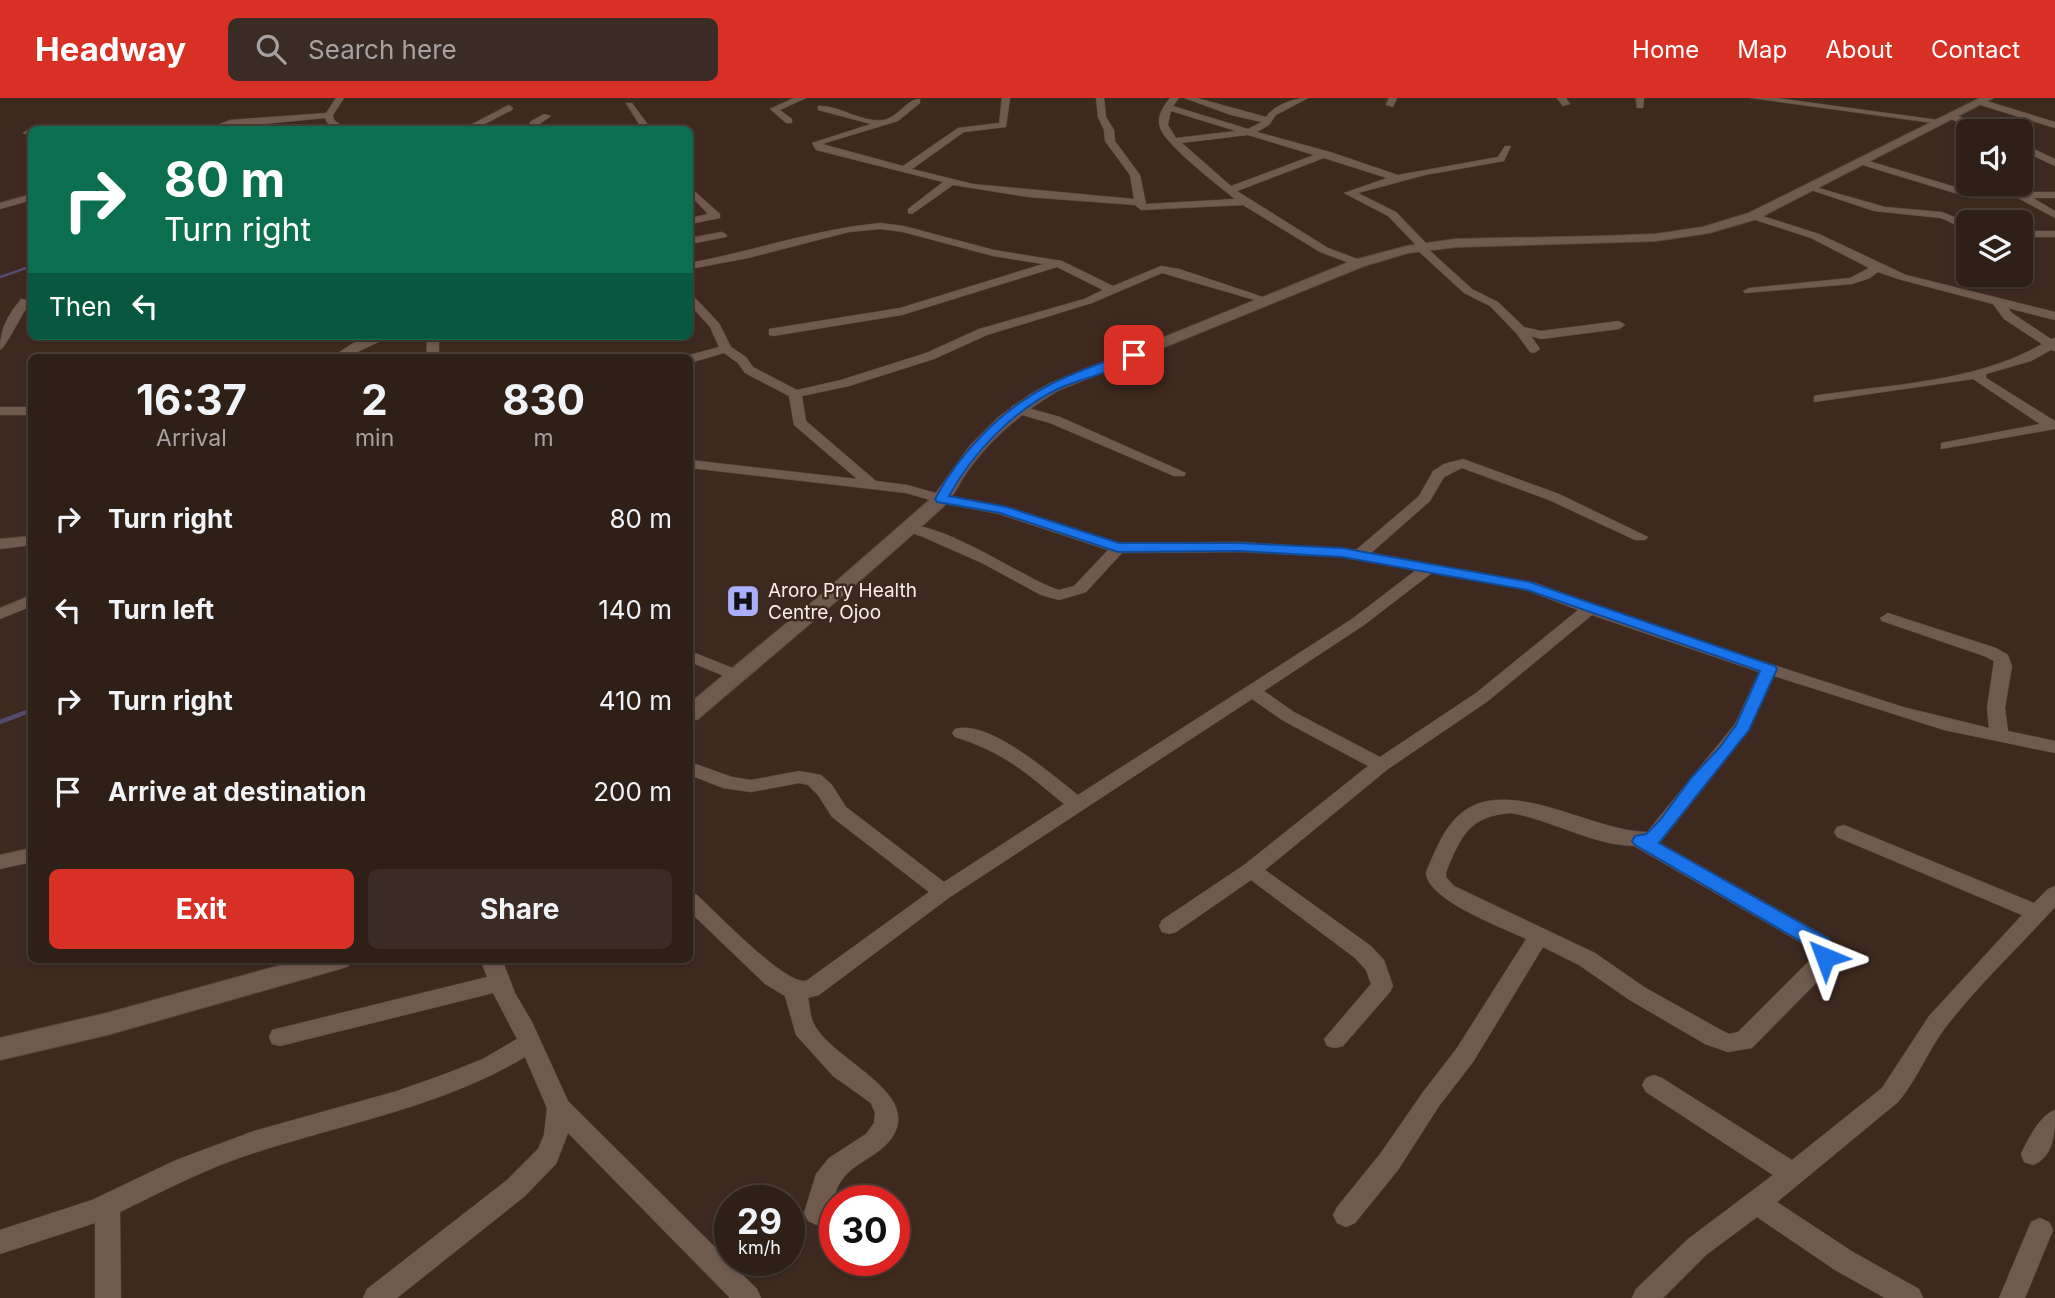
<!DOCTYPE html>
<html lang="en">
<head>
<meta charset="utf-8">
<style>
  :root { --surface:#2e1f17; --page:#3a2c24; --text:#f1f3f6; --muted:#a7a2a1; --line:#493d36; --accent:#d93025 }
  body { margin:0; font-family:Inter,sans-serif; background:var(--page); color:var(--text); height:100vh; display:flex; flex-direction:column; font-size:26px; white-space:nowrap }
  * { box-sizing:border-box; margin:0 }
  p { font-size:23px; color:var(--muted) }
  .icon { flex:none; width:38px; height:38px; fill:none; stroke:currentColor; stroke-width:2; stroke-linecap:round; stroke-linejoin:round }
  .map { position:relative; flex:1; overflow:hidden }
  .sheet { position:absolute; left:28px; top:256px; width:665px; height:609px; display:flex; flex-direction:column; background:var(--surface); border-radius:10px; box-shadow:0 2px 5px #0004,0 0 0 2px var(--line) }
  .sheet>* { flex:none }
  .banner { position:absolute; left:28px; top:28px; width:665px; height:214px; border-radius:10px; box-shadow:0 2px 5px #0004,0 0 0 2px var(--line); background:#0b6e4f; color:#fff; overflow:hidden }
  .controls { position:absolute; left:1956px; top:21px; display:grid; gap:14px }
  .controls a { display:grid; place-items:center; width:77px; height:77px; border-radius:10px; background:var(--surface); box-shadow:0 2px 5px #0004,0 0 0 2px var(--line); font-size:35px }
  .speed { position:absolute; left:714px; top:1087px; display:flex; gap:14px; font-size:35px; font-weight:700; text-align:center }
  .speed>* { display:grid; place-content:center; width:91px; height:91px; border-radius:50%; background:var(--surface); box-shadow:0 2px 5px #0004,0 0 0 2px var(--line); line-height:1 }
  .speed small { font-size:18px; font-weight:400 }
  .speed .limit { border:10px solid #d22; background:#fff; color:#111 }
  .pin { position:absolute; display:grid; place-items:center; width:60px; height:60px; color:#fff; margin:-30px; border-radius:14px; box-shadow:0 4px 10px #0006 }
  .me { position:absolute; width:77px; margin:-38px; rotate:316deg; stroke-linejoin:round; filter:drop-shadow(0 0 5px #0008) }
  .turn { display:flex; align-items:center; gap:24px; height:147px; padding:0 21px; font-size:32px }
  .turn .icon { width:91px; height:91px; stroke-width:2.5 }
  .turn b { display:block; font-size:49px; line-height:60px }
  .then { display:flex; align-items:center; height:66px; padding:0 21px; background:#0003; gap:14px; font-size:26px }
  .eta { display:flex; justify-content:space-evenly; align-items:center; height:119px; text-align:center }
  .eta b { font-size:42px; font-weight:700; line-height:49px }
  .button { display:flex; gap:14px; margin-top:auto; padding:14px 21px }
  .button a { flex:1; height:80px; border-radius:10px; background:var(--accent); color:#fff; font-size:28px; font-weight:700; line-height:80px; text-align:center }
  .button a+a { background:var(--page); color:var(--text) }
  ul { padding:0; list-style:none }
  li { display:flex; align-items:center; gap:21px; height:91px; padding:0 21px }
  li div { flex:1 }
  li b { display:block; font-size:26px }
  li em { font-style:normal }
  header { display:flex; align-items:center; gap:42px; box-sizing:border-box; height:98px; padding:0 35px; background:var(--accent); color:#fff }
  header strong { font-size:33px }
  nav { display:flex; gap:38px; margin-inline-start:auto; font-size:24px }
  .search { width:490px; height:63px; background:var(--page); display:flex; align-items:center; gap:18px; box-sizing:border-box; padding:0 24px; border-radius:10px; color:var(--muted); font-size:26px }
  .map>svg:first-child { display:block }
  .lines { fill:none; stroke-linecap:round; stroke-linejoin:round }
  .stream-far1 { stroke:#564a71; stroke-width:2.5 }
  .stream { stroke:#564a71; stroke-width:4.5 }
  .street-casing { stroke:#57473e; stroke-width:1 }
  .secondary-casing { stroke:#57473e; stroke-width:2 }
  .street { fill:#705a4e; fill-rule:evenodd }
  .secondary { fill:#705a4e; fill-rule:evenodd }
  .route { fill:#1a73e8; stroke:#114b97; stroke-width:2 }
  .labels { text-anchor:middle; stroke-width:5; stroke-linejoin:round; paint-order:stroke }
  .poi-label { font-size:19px; fill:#fbeee7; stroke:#3d291f; text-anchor:start }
</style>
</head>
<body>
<header>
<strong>Headway</strong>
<div class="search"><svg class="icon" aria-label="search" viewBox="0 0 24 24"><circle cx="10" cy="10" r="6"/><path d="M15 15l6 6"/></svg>Search here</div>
<nav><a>Home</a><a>Map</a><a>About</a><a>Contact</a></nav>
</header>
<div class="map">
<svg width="2055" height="1200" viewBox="0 0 2055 1200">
  <rect width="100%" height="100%" fill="#3d291f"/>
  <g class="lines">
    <path class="stream-far1" d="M0 179 32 168"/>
    <path class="stream" d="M0 624 32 612"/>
    <g class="street-casing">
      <path id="street" d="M336 0H344L333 17 334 22 348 32C339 32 328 30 325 20L204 32 230 22 326 15Z
        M794 0H806L780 12 792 21V25H786L770 11Z
        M1002 0H1010L1006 29 964 34 912 71 973 86 1134 101 1130 77 1105 43 1104 32 1098 19 1096 0H1104L1106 19 1114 32 1115 43 1140 77 1146 106 1235 101C1219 88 1164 46 1160 29 1156 18 1164 8 1170 0H1179L1173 8 1248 31 1262 24 1231 17 1184 0H1197L1266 19C1274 7 1294 0 1308 0L1276 17 1269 27 1257 34 1330 54 1398 77 1498 59 1505 48H1511L1504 63 1425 77 1358 95 1396 114 1427 146V150L1472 191 1498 204 1524 229 1541 233 1619 223 1625 227 1619 231 1541 241 1531 238 1540 251 1534 255 1530 254 1516 235 1490 208 1464 195 1415 150V146L1388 118 1344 95 1387 80 1324 60 1237 93 1328 150 1363 163V167H1355L1320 154 1243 107 1141 112 1135 107 1028 99 953 87 912 116 908 115V111L943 84 816 52 812 45 871 26 818 12V8C839 7 862 25 883 22 898 20 906 1 920 1V5L898 23 822 46 903 68 958 30 999 25ZM1171 13 1236 33 1176 40 1168 27ZM1248 37 1314 57 1231 88 1182 45Z
        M1389 0H1397L1393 9 1386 7Z
        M1557 0H1566L1570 6 1563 8Z
        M1636 0H1644L1643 10H1637Z
        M1751 0H1776L1946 23 1941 26Z
        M1980 1 2055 24V30L1977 6 1976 4Z
        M626 5H632L652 32H643Z
        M509 7 513 10 512 12 473 32H461Z
        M544 16 551 18 538 27V32H528L530 24Z
        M1948 16H1954L1992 33H1980L1948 20Z
        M28 32H32V38L23 35Z
        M2021 45 2055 61V68L2021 52Z
        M1862 61 1972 94H2055V100H2033L2055 113V120L2018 100H1971L1859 66 1857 64Z
        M2021 78 2026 79 2028 81 2021 85Z
        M1808 87 1885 109 1942 114 1969 125V133L1941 120 1874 113 1808 91Z
        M690 89 720 116V120L690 126V120L708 116 690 97Z
        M32 96V102L0 111V105Z
        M1753 115 1819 136 1906 177 2055 214V222L2008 210 2012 215 2051 241 2055 240V253L2051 252 2031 263 1986 276V280L2055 323V331L1941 351V345L2040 326 1973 281 1814 304V298L1819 297C1893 286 1976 284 2042 246L2004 221 1993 206 1898 181 1878 174 1870 180 1852 186 1745 195 1743 193 1749 190 1850 180 1869 170 1811 140 1749 120V116Z
        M880 125 904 128 994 152 1062 163 1113 188 1161 168 1179 171 1275 203 1265 205 1162 175 1092 205 987 237 934 261 849 288 802 298 806 323 876 383 907 387 943 397 1007 409 1119 445 1240 444 1356 452 1419 398 1433 373 1444 366 1463 361 1559 396 1648 439 1645 442H1635L1549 402 1462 370 1444 379 1430 403 1371 455 1536 485 1632 521 1903 609 1989 630 1987 610 1994 563 1984 558 1882 523 1880 520 1888 515 1894 517 1996 550 2008 557 2012 568 2005 610 2008 633 2055 643V655L1944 632 1774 578 1749 632 1660 745 1829 840 1836 859 1824 877 1752 950 1728 954 1705 946 1628 901 1579 867 1543 849 1473 964 1439 1008 1398 1072 1355 1125 1346 1129 1337 1125 1333 1117 1337 1109 1380 1056 1423 994 1457 950 1526 841C1502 829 1426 802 1426 774 1434 756 1441 736 1455 721 1501 671 1590 734 1647 734L1735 626 1759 574 1592 517 1488 603 1388 671 1265 772 1371 848 1384 862 1393 888 1390 894 1343 948 1335 950 1327 948 1324 941 1371 886 1366 872 1355 860 1251 782 1176 834 1169 836 1162 834 1159 828 1162 822 1244 767 1368 668 1282 622 1252 601 950 799 819 897 808 900C810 908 810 919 814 926 831 960 909 989 897 1029 890 1054 859 1061 844 1079 833 1092 833 1108 826 1123L817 1127 808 1123 804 1115 816 1076 829 1060 866 1036 874 1025 875 1015 871 1005 833 978 796 937 785 898 765 886 690 814V794L697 797C717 815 784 886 806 883L929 794 832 719 818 697 808 687 799 685 751 694 723 690 690 677V664L732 679 751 682 799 673 821 677 832 687 846 709 944 784 1064 706C1024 673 1005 655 955 639L952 635 955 631C989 621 1052 677 1078 697L1352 521 1416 472 1342 459 1240 454 1122 455 1086 494 1059 502 1041 497 982 465 923 439 912 435H899L896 432C921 408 1028 484 1059 492L1074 488 1108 452 999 416 941 405 906 395 690 370V362L857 381 794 327 789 298 745 275 738 265 724 255 690 265V259L686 258 719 249 710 229 690 207V198L694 199 719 225 731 249 746 259 753 269 797 292 841 282 926 255 979 231 1084 201 1103 192 1057 169 902 217 773 238 769 237V231L900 210 1043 166 993 158 903 134 880 131 849 134 748 160 690 171V165C753 153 816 131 880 125ZM1432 475 1526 492 1578 512 1476 595 1380 659 1294 614 1264 593 1364 527ZM1511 715C1552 722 1592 747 1634 748L1812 851 1814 858 1738 934 1729 936 1721 932 1644 889 1595 855 1454 788 1446 779V774C1461 738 1469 718 1511 715Z
        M2021 133H2055V139H2021Z
        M722 134 727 137 726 139 690 146V140Z
        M21 201 31 203C23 213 7 248 0 252 0 230 8 217 21 201Z
        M372 238H391L347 259H332L358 242Z
        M427 238H439V259H427Z
        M1017 307 1060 319 1186 375 1184 378H1174L1050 325 1012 314V308Z
        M0 309H32V317H0Z
        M32 438V447L0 451V441Z
        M32 497V508L0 521V510Z
        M690 553 740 573 743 577 734 582 690 564Z
        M1844 727 2034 805 2048 791 2055 788V809C2018 850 1978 887 1945 930 1927 954 1917 982 1898 1004L1777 1104 1853 1154 1919 1191 1923 1200H1885L1835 1172 1757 1119 1706 1157 1663 1200H1632L1636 1191 1688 1141 1773 1077 1646 994 1642 987 1646 980 1654 977 1662 980 1792 1062 1882 990 1929 918 2022 817 1837 739 1834 734 1837 729Z
        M32 750V764L0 771V757Z
        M480 861H502L515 895 532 924 568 1003 757 1191 761 1200H730L568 1035 556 1066 525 1098 397 1200H363L367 1191 507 1082 538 1051 544 1037 547 1010 525 959C443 1008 347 1025 257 1054 209 1069 165 1092 120 1114L121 1200H95V1125L0 1156V1132L92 1102 176 1062 254 1033 397 993 445 976 483 961 517 941 493 895 280 948 272 946 269 939 272 932 280 930 487 879Z
        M2055 1012C2055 1033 2055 1058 2033 1067L2024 1064 2021 1056C2028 1041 2040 1017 2055 1012Z
        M2040 1120 2049 1124 2053 1132 2025 1200H1999L2031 1124Z"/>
    </g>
    <g class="secondary-casing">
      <path id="secondary" d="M1980 0H1993L1757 121 1709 135 1656 143 1456 149 1408 155 1364 168 1059 292C1025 312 995 336 971 368 961 380 955 397 944 408 864 481 780 551 698 621L690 623V605L816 501 934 398 970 348 999 319 1031 296 1049 286 1354 162 1407 148 1456 141 1606 138 1656 136 1703 129 1749 115Z
        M303 861H352L348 868 339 871 107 937 0 962V940L107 915Z"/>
    </g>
    <use href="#street" class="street"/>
    <use href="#secondary" class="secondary"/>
  </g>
  <path class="route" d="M1130 254 1140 257C1122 272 1083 280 1060 290 1015 311 973 354 949 398L1007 409 1119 445H1240L1342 450 1530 484 1775 568 1777 571 1749 632 1659 745 1829 841 1835 859 1832 865 1825 867 1818 865 1814 851 1635 747 1632 743 1635 738 1646 736 1660 722 1692 679 1720 649 1736 627 1760 573 1527 492 1342 459 1240 453 1118 454 1000 415 937 404 935 401C960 354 1002 311 1049 287 1074 274 1103 265 1130 254Z"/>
  <defs>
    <g id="hospital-square" transform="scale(1.75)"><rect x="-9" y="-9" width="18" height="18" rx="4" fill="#abaffb" stroke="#3d291f"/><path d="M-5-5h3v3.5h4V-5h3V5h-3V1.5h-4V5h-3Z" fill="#111"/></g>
  </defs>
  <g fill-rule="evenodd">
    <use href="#hospital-square" x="743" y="503"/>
  </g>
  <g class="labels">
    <g class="poi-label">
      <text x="768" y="499">Aroro Pry Health<tspan x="768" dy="22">Centre, Ojoo</tspan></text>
    </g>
  </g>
</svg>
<div class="controls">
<a><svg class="icon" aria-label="sound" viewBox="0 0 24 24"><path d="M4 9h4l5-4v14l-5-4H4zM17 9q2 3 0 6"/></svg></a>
<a><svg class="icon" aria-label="layers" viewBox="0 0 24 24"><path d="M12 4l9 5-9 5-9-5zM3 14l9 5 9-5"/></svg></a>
</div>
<div class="speed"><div>29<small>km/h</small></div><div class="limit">30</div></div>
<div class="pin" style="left:1134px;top:257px;background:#d93025"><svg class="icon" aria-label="arrive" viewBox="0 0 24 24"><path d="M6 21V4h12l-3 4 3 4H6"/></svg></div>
<svg class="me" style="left:1825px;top:859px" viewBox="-20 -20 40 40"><path d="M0-17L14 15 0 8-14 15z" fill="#1a73e8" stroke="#fff" stroke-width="4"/></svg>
<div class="banner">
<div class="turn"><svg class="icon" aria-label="right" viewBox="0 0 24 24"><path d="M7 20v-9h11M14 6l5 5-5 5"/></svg><div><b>80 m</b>Turn right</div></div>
<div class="then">Then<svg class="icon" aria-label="left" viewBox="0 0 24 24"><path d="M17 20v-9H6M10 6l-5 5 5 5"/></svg></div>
</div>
<section class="sheet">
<div class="eta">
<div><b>16:37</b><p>Arrival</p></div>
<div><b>2</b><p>min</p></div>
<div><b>830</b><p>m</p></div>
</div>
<ul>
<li><svg class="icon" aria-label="right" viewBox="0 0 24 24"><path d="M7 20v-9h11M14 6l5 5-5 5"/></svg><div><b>Turn right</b></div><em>80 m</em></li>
<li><svg class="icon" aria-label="left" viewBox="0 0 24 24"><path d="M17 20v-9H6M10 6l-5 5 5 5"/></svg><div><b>Turn left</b></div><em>140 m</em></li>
<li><svg class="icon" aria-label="right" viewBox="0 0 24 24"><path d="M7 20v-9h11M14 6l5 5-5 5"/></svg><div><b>Turn right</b></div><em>410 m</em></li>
<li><svg class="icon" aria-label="arrive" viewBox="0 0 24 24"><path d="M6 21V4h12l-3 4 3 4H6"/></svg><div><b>Arrive at destination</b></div><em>200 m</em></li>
</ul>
<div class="button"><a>Exit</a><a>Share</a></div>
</section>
</div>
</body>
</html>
